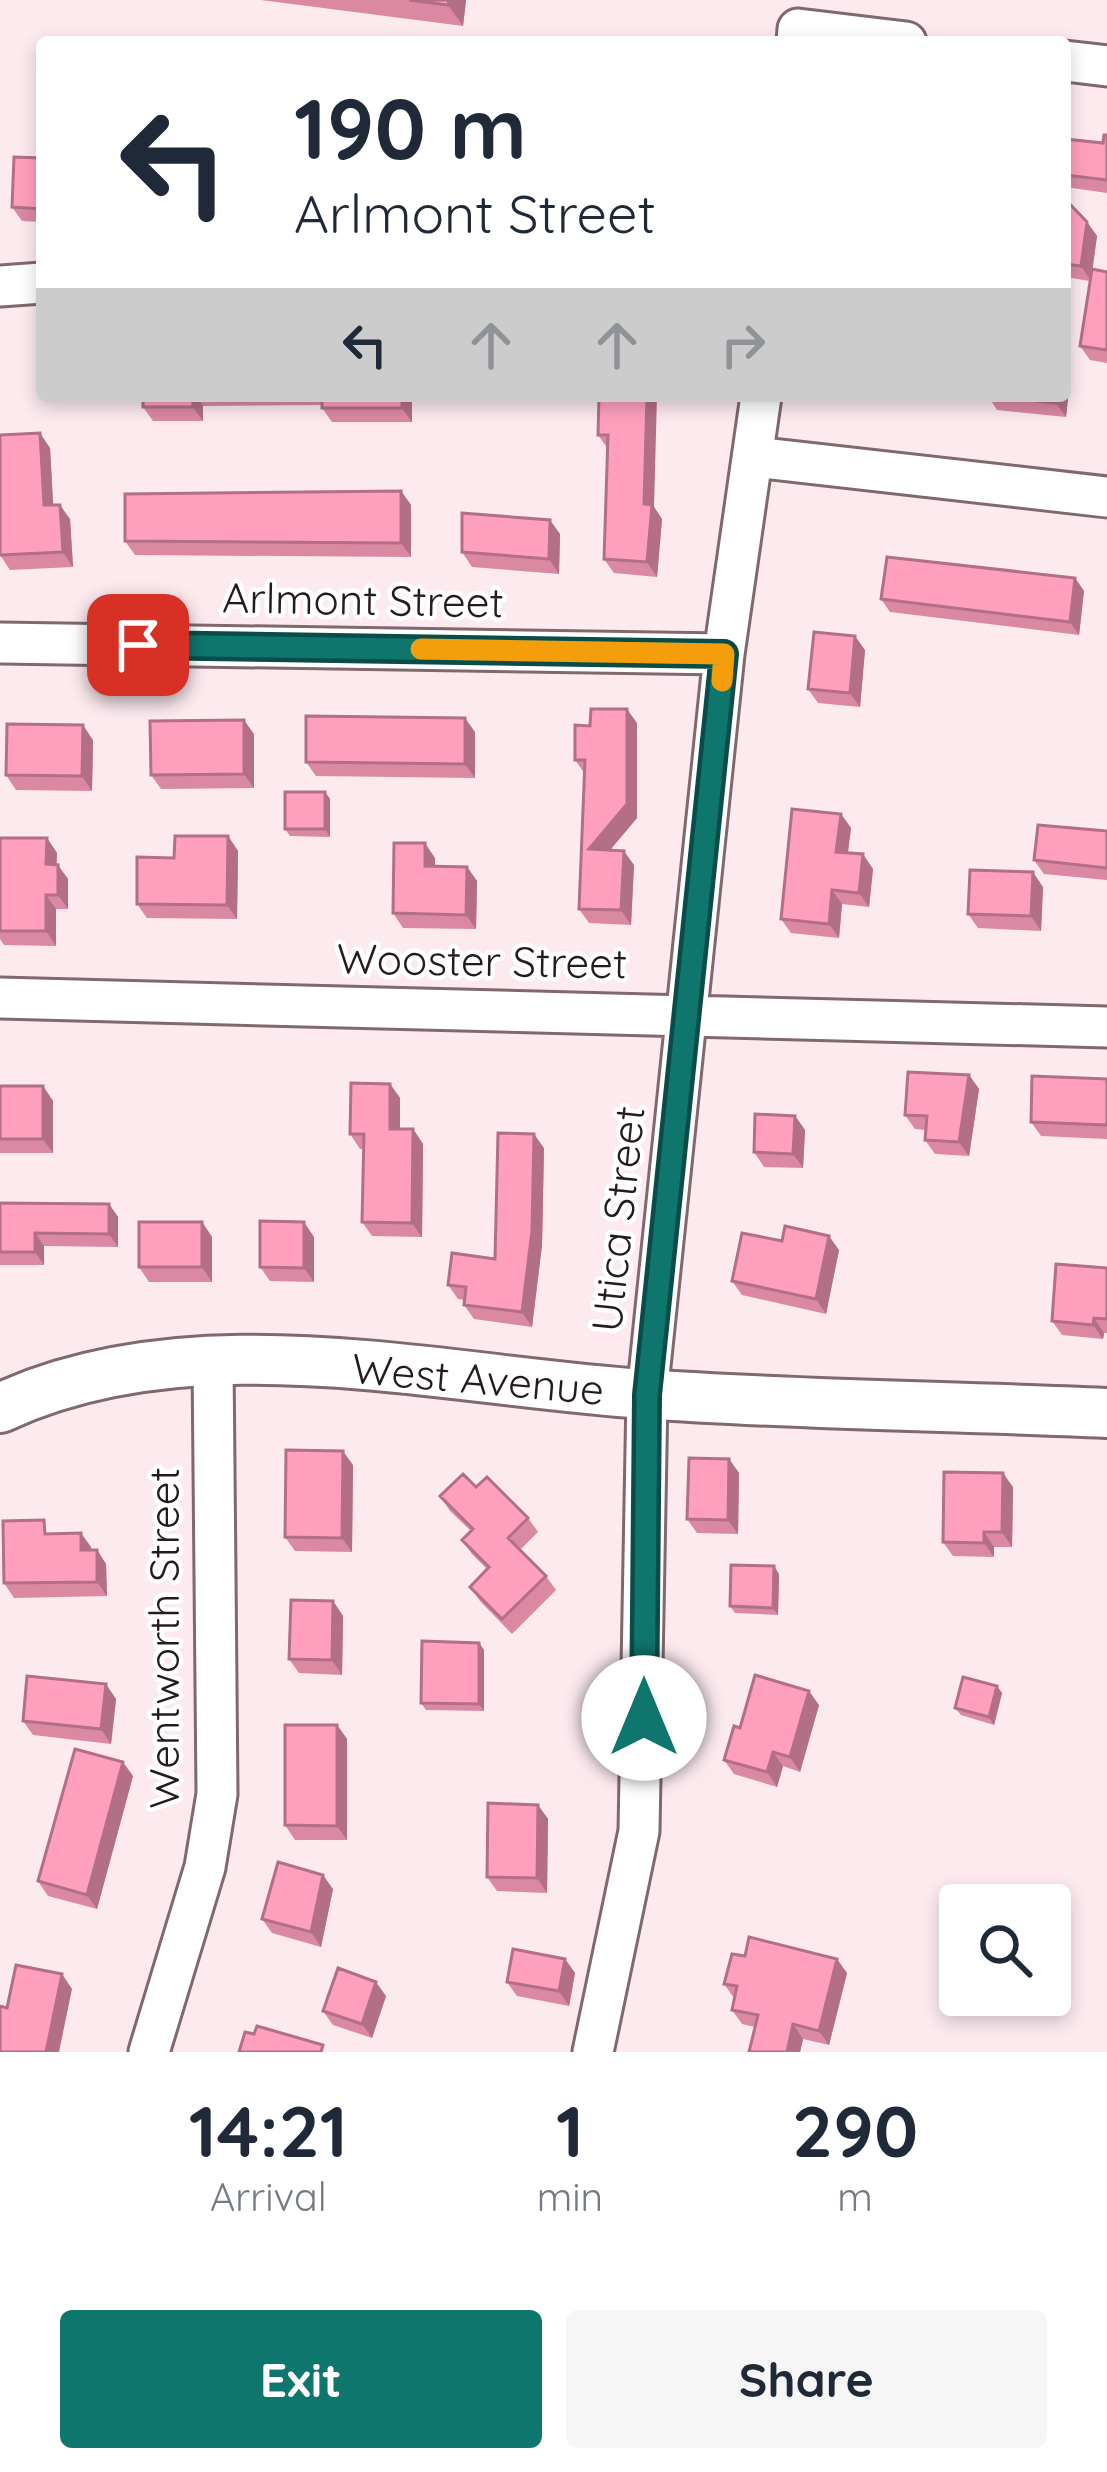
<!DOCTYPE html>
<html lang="en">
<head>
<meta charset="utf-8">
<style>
  :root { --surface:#fff; --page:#f6f6f7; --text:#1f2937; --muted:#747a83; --accent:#0f766e }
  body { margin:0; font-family:Quicksand,sans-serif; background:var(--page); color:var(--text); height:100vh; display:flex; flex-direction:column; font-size:45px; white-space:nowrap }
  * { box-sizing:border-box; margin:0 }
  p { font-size:39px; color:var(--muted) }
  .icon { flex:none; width:66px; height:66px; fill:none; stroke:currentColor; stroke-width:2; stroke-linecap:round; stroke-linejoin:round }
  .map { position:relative; height:2052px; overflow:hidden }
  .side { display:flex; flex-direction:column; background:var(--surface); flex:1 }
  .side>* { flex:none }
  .top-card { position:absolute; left:36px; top:36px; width:1035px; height:366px; border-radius:12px; box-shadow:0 6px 18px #0003; background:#fff; color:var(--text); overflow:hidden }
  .tools { position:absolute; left:939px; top:1884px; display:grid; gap:24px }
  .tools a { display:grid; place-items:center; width:132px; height:132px; border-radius:12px; background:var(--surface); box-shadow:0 6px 18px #0003; font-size:60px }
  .pin { position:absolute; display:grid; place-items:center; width:102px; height:102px; color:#fff; margin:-51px; border-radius:24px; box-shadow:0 6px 18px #0006 }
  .me { position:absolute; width:132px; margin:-66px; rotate:0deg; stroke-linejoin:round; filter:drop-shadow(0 0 9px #0008) }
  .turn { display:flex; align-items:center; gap:42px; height:252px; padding:0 60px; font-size:54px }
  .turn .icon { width:156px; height:156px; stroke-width:2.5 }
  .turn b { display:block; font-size:84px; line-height:102px }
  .lanes { display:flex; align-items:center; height:114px; padding:0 60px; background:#0003; justify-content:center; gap:60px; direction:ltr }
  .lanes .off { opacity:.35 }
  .eta { display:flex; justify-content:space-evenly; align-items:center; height:204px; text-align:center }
  .eta b { font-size:72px; font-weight:700; line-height:84px }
  .button { display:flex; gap:24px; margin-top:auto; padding:24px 60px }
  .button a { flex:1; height:138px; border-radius:12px; background:var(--accent); color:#fff; font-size:48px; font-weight:700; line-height:138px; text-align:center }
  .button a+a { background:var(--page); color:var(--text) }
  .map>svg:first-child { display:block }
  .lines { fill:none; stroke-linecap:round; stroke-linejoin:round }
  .minor-casing { stroke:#81676e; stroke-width:45 }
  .tertiary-casing { stroke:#81676e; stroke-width:54 }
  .minor { stroke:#fff; stroke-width:39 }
  .tertiary { stroke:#fff; stroke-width:48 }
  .wall { fill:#db89a3 }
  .shaded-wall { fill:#b26f85 }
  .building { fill:#ff9fbe; stroke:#b26f85; stroke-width:3 }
  .route-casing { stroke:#0a4d48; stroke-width:30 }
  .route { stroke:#0f766e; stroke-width:21 }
  .slow { stroke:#f59e0b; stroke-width:21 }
  .labels { text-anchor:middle; stroke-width:9; stroke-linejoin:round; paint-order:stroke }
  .street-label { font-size:42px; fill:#251b1e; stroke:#fff }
</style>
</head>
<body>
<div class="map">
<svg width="1107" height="2052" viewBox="0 0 1107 2052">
  <rect width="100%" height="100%" fill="#fceaef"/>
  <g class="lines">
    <g class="minor-casing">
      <path id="minor" d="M797 42 798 29 906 42
        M1065 61 1107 66
        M0 286 42 283
        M754 457 1107 497
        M0 643 724 654
        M0 998 1107 1027
        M149 2052 205 1867 217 1794 213 1360
        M593 2052 639 1831 647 1395 724 654 761 396"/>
    </g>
    <g class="tertiary-casing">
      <path id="tertiary" d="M0 1408C194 1317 438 1380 644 1394 798 1405 953 1406 1107 1413"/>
    </g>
    <use href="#minor" class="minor"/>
    <use href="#tertiary" class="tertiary"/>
  </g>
  <path class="wall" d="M261 0H466L463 26Z
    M1107 135V193L1065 187V139L1103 143Z
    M42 158V222L22 221 12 207Z
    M1065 199 1087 222 1097 236 1092 269 1107 272V363L1090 360 1080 346 1090 281 1065 277Z
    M1071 371 1066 417 997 410 988 396Z
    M124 396H412V422H332L322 408V405L203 406V421H153L143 407V401H128Z
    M599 396 654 507 662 519 657 577 614 573 604 559 608 449 598 435Z
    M890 396H927L926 402Z
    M50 448 53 505 70 519 73 567 10 570 0 555Z
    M401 491 411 505V557L135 555 125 541Z
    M560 534 559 574 472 567 462 552Z
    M1075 578 1084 591 1079 635 890 612 881 599Z
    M865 650 860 707 818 703 808 689Z
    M637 723V818L610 850 634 865 631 925 589 923 579 909 585 774 575 760 590 726Z
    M475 732V778L316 776 306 762Z
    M254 734V788L161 789 151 775Z
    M93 740 92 791 16 790 6 775Z
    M325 792 330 799V837L290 836 285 829Z
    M841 814 851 828 848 853 873 869 869 907 842 904 839 938 791 933 781 919Z
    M1107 831V880L1044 874 1034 860Z
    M228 836 238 851 237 919 147 918 137 904 174 858Z
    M0 838H47L57 853 56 865 68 879V909H56V946L4 945 0 939Z
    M435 858V866L467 867 477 881 476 929 403 928 393 913Z
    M1043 887 1041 931 978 928 968 914Z
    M969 1075 979 1089 969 1156 935 1154 925 1140 926 1130 915 1129 905 1115Z
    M1107 1079V1139L1041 1136 1031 1122Z
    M390 1084 400 1098V1129H413L423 1144 422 1237 372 1236 362 1222 364 1149H360L350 1134Z
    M0 1086H43L53 1101V1153H0Z
    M795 1116 805 1130 803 1168 764 1167 754 1152Z
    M544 1148 542 1245 532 1327 474 1319 464 1305 465 1300 458 1299 448 1285 495 1259Z
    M0 1203 109 1204 118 1217V1247L44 1246V1265H0Z
    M202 1222 212 1237V1282H149L139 1267Z
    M314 1237V1282L270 1281 260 1267Z
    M782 1241 839 1250 826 1314 742 1295 732 1281Z
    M1107 1268V1333H1104L1103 1339 1062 1335 1052 1321Z
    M729 1459 739 1473 738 1534 697 1533 687 1519Z
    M353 1465 352 1552 295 1551 285 1537Z
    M476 1487 528 1518 538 1532 520 1550 546 1576 556 1590 512 1634 480 1601 470 1587 487 1569 472 1554 462 1540 471 1531 450 1511 440 1496Z
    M1013 1487 1012 1547H994V1557L953 1556 943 1542Z
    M54 1533 91 1547V1550H97L106 1564 107 1596 14 1598 4 1583Z
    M779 1574 778 1615 735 1613 730 1606Z
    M333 1601 343 1616 342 1675 299 1673 289 1659Z
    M479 1643 484 1650V1711L426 1710 421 1703Z
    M1002 1693 994 1725 961 1715 955 1708Z
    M116 1699 111 1744 33 1735 23 1721Z
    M819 1705 800 1772 783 1766 777 1787 734 1774 724 1760 740 1728Z
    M337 1725 347 1739V1840H295L285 1825Z
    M133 1776 97 1909 48 1896 38 1881Z
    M538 1805 548 1819 547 1893 497 1891 487 1877Z
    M333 1889 321 1947 272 1933 262 1919Z
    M565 1959 575 1973 569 2006 517 1996 507 1982Z
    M847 1973 829 2045 803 2039 800 2052H749L755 2027 742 2024 732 2010 734 1998 724 1984Z
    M386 1996 372 2038 333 2025 323 2011Z"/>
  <path class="shaded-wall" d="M449 0H466L463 26 448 5Z
    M1087 222 1097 236 1091 281 1081 266Z
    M1065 362 1071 371 1066 417 1056 403 1057 396H1065Z
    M193 396H196L203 406V421L193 407Z
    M402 396H412V422L402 408Z
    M647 396H657L654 507 662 519 657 577 647 562 644 504Z
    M40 433 50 448 54 519 44 505Z
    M401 491 411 505V557L401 543Z
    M60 505 70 519 73 567 63 552Z
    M550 520 560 534 559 574 549 559Z
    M1075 578 1084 591 1079 635 1070 622Z
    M855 636 865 650 860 707 850 693Z
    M627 709 637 723V818L599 863 589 849Z
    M465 718 475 732V778L465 764Z
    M244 720 254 734V788L244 774Z
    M83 725 93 740 92 791 82 776Z
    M325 792 330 799V837L325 829Z
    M841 814 851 828 846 866 836 852Z
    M228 836 238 851 237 919 227 905Z
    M47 838 57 853 56 878 46 864Z
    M425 843 435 858V880L425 866Z
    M624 851 634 865 631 925 621 910Z
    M863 854 873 869 869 907 859 893Z
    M58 865 68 879V909L58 895Z
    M467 867 477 881 476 929 466 915Z
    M1033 872 1043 887 1041 931 1031 916Z
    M832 890 842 904 839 938 829 924Z
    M46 895 56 909V946L46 931Z
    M969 1075 979 1089 969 1156 959 1142Z
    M390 1084 400 1098V1144L390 1129Z
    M43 1086 53 1101V1153L43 1139Z
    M795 1116 805 1130 803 1168 793 1154Z
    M413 1129 423 1144 422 1237 412 1223Z
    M534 1134 544 1148 542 1245 532 1327 522 1312Z
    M109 1204 118 1217V1247L109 1234Z
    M202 1222 212 1237V1282L202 1267Z
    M304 1222 314 1237V1282L304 1268Z
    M35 1233 44 1246V1265L35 1252Z
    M829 1236 839 1250 826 1314 816 1299Z
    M1094 1318 1104 1333 1103 1339 1093 1325Z
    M343 1451 353 1465 352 1552 342 1538Z
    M729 1459 739 1473 738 1534 728 1520Z
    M1003 1473 1013 1487 1012 1547 1002 1532Z
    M984 1532 994 1547V1557L984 1543Z
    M81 1533 91 1547V1564L81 1550Z
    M97 1550 106 1564 107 1596 97 1582Z
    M774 1566 779 1574 778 1615 773 1608Z
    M333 1601 343 1616 342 1675 332 1660Z
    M479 1643 484 1650V1711L479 1704Z
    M106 1684 116 1699 111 1744 101 1729Z
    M997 1686 1002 1693 994 1725 989 1717Z
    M809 1691 819 1705 800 1772 790 1757Z
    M337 1725 347 1739V1840L337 1826Z
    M773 1752 783 1766 777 1787 767 1772Z
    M123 1762 133 1776 97 1909 87 1895Z
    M538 1805 548 1819 547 1893 537 1878Z
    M323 1875 333 1889 321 1947 311 1932Z
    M565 1959 575 1973 569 2006 559 1991Z
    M837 1959 847 1973 829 2045 819 2031Z
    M62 1974 72 1989 59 2052H46Z
    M376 1982 386 1996 372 2038 362 2024Z
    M793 2024 803 2039 800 2052H787Z"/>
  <path class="building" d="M409 0H449L448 5Z
    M1104 135H1107V180L1065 175V139L1103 143Z
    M14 157 42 158V209L12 207Z
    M1065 199 1087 222 1081 266 1065 264Z
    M1092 269 1107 272V350L1080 346Z
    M143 396H193V407H143Z
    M322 396H402V408H322Z
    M599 396H647L644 504 652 505 647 562 604 559 608 435H598Z
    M991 396H1057L1056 403Z
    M40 433 44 505H60L63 552 0 555V435Z
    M401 491V543L125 541V494Z
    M462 513 550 520 549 559 462 552Z
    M887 557 1075 578 1070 622 881 599Z
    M814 632 855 636 850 693 808 689Z
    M591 709H627V804L589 849 624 851 621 910 579 909 585 760H575V725L590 726Z
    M306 716 465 718V764L306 762Z
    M244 720V774L151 775 150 721Z
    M7 724 83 725 82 776 6 775Z
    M285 792H325V829H285Z
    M792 809 841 814 836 852 863 854 859 893 832 890 829 924 781 919Z
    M1038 825 1107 831V868L1034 860Z
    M175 836H228L227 905 137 904V857L174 858Z
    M0 838H47L46 864 58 865V895H46V931H0Z
    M394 843H425V866L467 867 466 915 393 913Z
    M970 870 1033 872 1031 916 968 914Z
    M908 1072 969 1075 959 1142 925 1140 927 1116 905 1115Z
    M1032 1076 1107 1079V1125L1031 1122Z
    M351 1083 390 1084V1129H413L412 1223 362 1222 364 1134H350Z
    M0 1086H43V1139H0Z
    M755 1114 795 1116 793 1154 754 1152Z
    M498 1133 534 1134 532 1231 522 1312 464 1305 466 1287 448 1285 452 1253 495 1259Z
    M0 1203 109 1204V1234L35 1233V1252H0Z
    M260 1221 304 1222V1268L260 1267Z
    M139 1222H202V1267H139Z
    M785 1226 829 1236 816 1299 732 1281 742 1233 782 1241Z
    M1056 1264 1107 1268V1319L1094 1318 1093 1325 1052 1321Z
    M286 1450 343 1451 342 1538 285 1537Z
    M689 1458 729 1459 728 1520 687 1519Z
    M944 1472 1003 1473 1002 1532H984V1543L943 1542Z
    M463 1474 476 1487 487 1477 528 1518 508 1538 546 1576 502 1619 470 1587 489 1567 462 1540 473 1529 440 1496Z
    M44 1520 45 1534 81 1533V1550H97V1582L4 1583 3 1521Z
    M731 1565 774 1566 773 1608 730 1606Z
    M291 1600 333 1601 332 1660 289 1659Z
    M422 1641 479 1643V1704L421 1703Z
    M755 1675 809 1691 790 1757 773 1752 767 1772 724 1760 734 1726 740 1728Z
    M27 1676 106 1684 101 1729 23 1721Z
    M963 1677 997 1686 989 1717 955 1708Z
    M285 1725H337V1826L285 1825Z
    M75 1749 123 1762 87 1895 38 1881Z
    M488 1803 538 1805 537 1878 487 1877Z
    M278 1862 323 1875 311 1932 262 1919Z
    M749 1937 837 1959 819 2031 793 2024 787 2052H749L758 2015 732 2010 737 1986 724 1984 732 1954 745 1956Z
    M513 1949 565 1959 559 1991 507 1982Z
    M16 1965 62 1974 46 2052H0V2006L7 2008Z
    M338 1968 376 1982 362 2024 323 2011Z
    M257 2026 323 2045 321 2052H239L245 2032 254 2034Z"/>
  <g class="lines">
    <g class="route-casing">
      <path id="route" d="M138 645 724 654 647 1395 644 1718"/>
    </g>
    <use href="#route" class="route"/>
    <path class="slow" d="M421 649 724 654 722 681"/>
  </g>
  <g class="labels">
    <g class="street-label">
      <text transform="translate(363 600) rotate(1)" y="15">Arlmont Street</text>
      <text transform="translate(482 961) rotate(1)" y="15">Wooster Street</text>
      <text transform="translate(618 1219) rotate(-84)" y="15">Utica Street</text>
      <text transform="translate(478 1379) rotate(5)" y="15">West Avenue</text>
      <text transform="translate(164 1638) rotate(-90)" y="15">Wentworth Street</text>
    </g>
  </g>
</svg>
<div class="tools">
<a><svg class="icon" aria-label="search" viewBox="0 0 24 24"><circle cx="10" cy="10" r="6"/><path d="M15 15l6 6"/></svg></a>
</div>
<div class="pin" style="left:138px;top:645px;background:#d93025"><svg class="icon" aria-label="arrive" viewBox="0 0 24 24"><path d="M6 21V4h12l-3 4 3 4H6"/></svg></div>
<svg class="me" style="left:644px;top:1718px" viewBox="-20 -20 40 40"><circle r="19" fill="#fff"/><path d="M0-13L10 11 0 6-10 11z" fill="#0f766e"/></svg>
<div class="top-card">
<div class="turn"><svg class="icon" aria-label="left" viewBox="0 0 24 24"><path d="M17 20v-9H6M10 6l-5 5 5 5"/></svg><div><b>190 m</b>Arlmont Street</div></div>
<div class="lanes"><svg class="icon" aria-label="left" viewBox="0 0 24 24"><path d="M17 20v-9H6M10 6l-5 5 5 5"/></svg><svg class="icon off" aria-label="ahead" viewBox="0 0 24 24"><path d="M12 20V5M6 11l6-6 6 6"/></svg><svg class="icon off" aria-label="ahead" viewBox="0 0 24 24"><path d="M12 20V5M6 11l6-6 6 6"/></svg><svg class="icon off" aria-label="right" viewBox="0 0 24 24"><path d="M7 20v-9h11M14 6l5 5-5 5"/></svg></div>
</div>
</div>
<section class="side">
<div class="eta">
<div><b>14:21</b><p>Arrival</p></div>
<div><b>1</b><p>min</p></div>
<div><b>290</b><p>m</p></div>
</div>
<div class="button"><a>Exit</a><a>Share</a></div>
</section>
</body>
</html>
